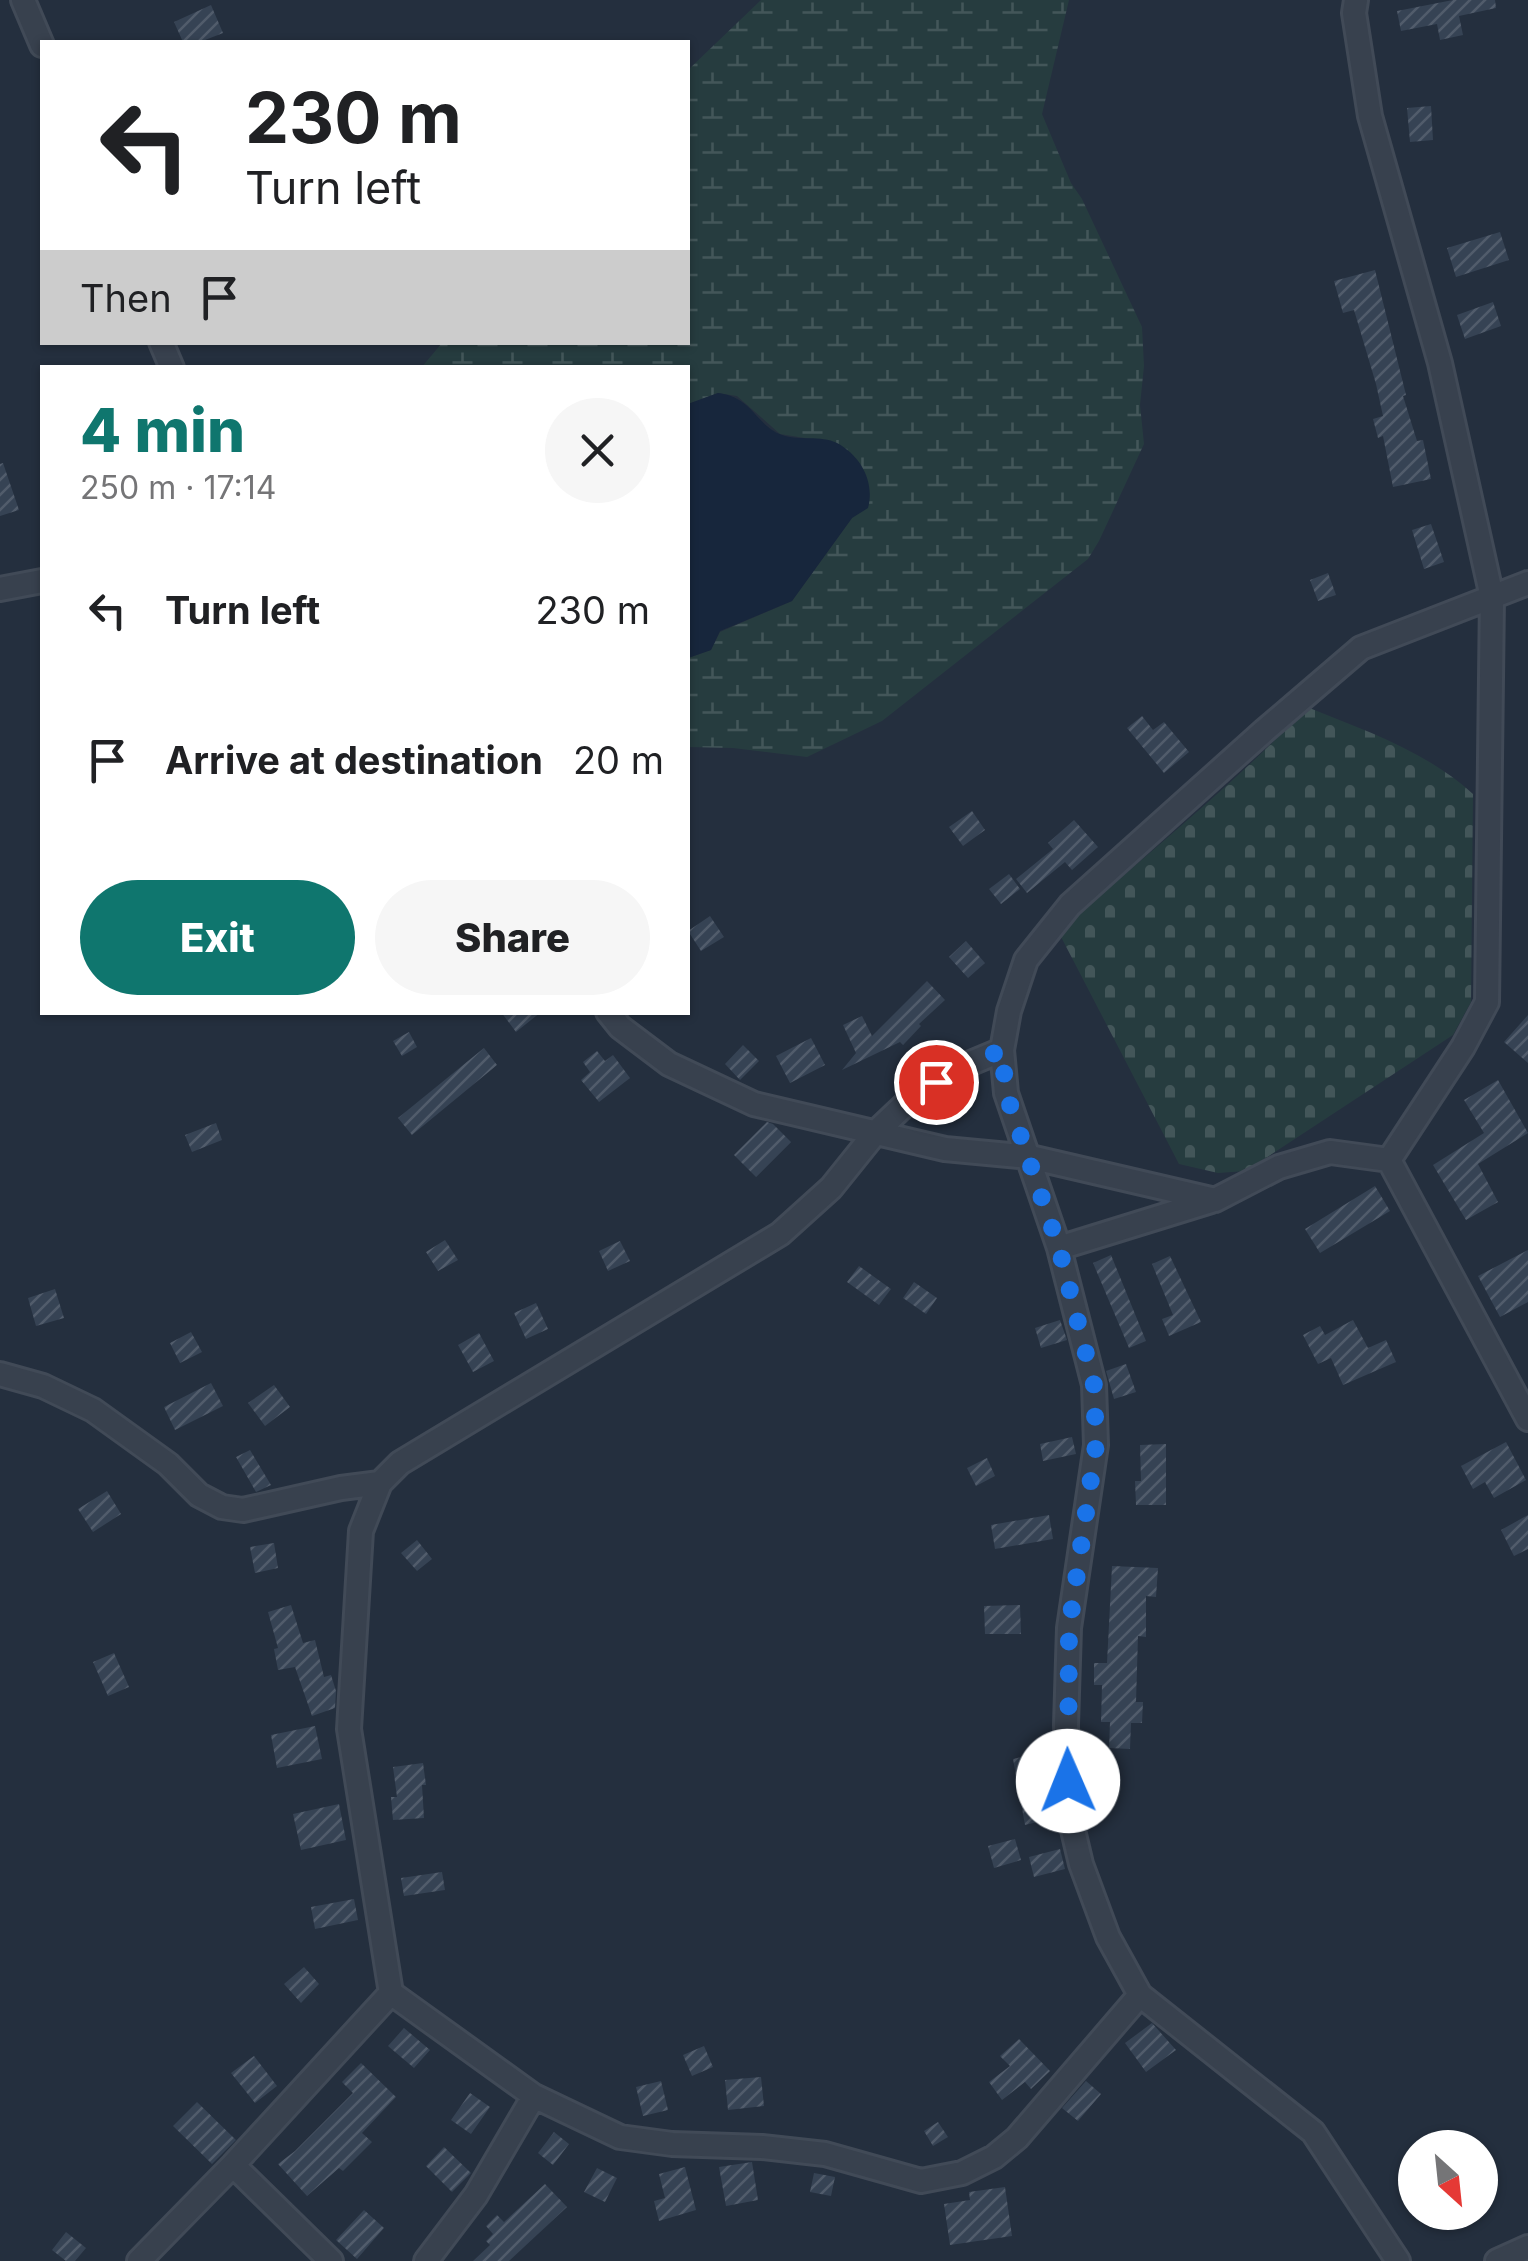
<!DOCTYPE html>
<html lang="en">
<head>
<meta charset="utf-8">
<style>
  :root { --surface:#fff; --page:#f6f6f6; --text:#202124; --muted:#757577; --accent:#0f766e }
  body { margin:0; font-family:Inter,sans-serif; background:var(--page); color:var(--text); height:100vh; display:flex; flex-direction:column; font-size:38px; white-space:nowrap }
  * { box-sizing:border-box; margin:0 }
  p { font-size:32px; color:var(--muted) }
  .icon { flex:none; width:55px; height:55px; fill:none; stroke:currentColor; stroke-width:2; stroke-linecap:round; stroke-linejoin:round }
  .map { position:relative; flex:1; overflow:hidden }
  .drawer { position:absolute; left:40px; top:365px; width:650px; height:650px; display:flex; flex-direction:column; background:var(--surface); border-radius:0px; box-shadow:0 2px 8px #0004 }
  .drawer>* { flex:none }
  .top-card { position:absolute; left:40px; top:40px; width:650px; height:305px; border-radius:0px; box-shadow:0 2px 8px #0004; background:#fff; color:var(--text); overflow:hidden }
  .needle { width:65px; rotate:153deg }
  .controls { position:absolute; left:1398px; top:2130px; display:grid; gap:20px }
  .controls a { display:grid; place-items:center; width:100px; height:100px; border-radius:50%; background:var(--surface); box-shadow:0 2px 8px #0004; font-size:50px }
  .pin { position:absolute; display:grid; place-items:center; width:85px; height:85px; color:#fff; margin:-42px; border:5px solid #fff; border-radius:50%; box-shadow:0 2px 10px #0007 }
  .me { position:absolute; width:110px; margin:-55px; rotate:359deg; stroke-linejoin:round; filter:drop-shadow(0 0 8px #0008) }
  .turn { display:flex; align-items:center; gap:35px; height:210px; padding:0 40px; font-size:45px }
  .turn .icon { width:130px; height:130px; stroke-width:2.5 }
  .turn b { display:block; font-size:70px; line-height:85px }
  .then { display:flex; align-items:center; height:95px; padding:0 40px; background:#0003; gap:20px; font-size:38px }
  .round { display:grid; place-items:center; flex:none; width:105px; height:105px; border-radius:52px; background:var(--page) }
  .headline { display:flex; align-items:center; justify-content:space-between; height:170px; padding:0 40px }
  h1 { font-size:60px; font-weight:800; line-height:75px; color:var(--accent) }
  .primary-button { display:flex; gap:20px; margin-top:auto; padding:20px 40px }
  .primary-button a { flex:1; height:115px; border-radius:60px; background:var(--accent); color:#fff; font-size:40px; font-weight:800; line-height:115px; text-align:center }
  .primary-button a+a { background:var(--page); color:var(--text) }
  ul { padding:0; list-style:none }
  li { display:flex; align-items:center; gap:30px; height:150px; padding:0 40px }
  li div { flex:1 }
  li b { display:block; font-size:38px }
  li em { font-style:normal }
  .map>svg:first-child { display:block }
  .wetland { fill:url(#wetland-marsh) }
  .cemetery { fill:url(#cemetery-stones) }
  .water { fill:#17263c }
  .building { fill:url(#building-hatch) }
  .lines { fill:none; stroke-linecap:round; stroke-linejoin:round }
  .minor-casing { stroke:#414a57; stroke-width:28 }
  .minor { stroke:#38414e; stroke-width:22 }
  .route { stroke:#1a73e8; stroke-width:18; stroke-dasharray:0 32.4 }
</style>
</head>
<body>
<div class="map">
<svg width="1528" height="2261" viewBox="0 0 1528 2261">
  <defs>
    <pattern id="wetland-marsh" width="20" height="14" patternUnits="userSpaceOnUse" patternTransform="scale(2.5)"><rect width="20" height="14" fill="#263c3f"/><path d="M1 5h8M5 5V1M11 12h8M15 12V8" fill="none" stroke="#435659"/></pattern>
    <pattern id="cemetery-stones" width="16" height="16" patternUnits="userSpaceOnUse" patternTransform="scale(2.5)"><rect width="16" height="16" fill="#263c3f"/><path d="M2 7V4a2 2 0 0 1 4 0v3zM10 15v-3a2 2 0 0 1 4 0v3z" fill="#435659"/></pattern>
    <pattern id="building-hatch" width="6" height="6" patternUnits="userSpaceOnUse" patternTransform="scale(2.5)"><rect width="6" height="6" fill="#364354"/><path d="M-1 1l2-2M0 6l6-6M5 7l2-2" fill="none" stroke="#515c6b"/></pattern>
  </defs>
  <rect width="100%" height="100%" fill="#242f3e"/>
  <path class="wetland" d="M761 0H1069L1042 114 1071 183 1082 199 1142 327 1144 366 1140 405 1144 444 1099 541 1088 559 882 721 807 757 733 748 688 747V658L711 650 720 632 792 601 852 518 836 443 780 434 737 396 718 393 688 404V368H421L442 343 688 342V70Z"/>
  <path class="cemetery" d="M1307 707C1366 731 1426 751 1473 794L1471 1002 1453 1035 1246 1171 1218 1173 1179 1164 1059 933C1141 857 1231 789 1307 707Z"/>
  <path class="water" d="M718 393C754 398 755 425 782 435 798 441 821 435 837 443 861 456 875 482 868 508L852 518 792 601 720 631 711 650 688 658V404Z"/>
  <path class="building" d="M1453 0H1495L1496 8 1459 16 1463 35 1440 40 1437 24 1401 31 1397 11Z
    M211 5 223 33 200 42H183L174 22Z
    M1431 106 1433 140 1410 142 1407 108Z
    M1500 232 1509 260 1456 277 1447 248Z
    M1375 270 1406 395 1403 396 1417 441 1423 440 1431 479 1393 487 1383 436 1378 438 1373 419 1383 416 1376 384 1354 310 1343 313 1334 281Z
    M1493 302 1501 326 1465 339 1457 315Z
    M3 463 19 510 0 516V464Z
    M1431 524 1444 562 1424 569 1412 530Z
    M1328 573 1336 595 1318 601 1310 580Z
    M1142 716 1153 730 1164 722 1189 752 1164 773 1127 728Z
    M972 811 985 830 963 846 949 827Z
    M1074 820 1098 847 1072 870 1065 862 1027 893 1016 879 1053 849 1048 843Z
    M1009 874 1020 889 1001 904 989 889Z
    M710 916 724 937 701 951 688 931Z
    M966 941 985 963 968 978 949 957Z
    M927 981 945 1000 919 1024 921 1026 903 1045 900 1042 842 1070 856 1053 843 1025 862 1016 872 1036Z
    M501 1012H541L516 1032Z
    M1528 1015V1063L1504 1042Z
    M409 1032 417 1047 402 1056 393 1041Z
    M811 1038 825 1065 790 1083 776 1056Z
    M743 1045 759 1061 740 1080 725 1064Z
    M484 1048 497 1065 412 1135 398 1118Z
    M597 1051 605 1061 613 1055 630 1078 599 1102 581 1080 590 1072 583 1062Z
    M1498 1080 1528 1133 1478 1164 1498 1202 1466 1220 1433 1165 1484 1133 1464 1100Z
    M767 1122 773 1124 791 1142 756 1177 734 1155Z
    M216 1123 222 1140 192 1152 185 1135Z
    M1375 1186 1390 1211 1320 1253 1305 1229Z
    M445 1240 458 1260 438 1271 426 1252Z
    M620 1241 630 1261 608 1271 599 1251Z
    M1528 1250V1302L1500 1317 1478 1276Z
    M1111 1255 1146 1341 1129 1348 1093 1263Z
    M1170 1256 1201 1322 1169 1336 1162 1319 1173 1315 1152 1264Z
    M859 1266 891 1289 879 1305 847 1282Z
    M914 1282 937 1298 926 1314 903 1298Z
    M55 1289 64 1318 36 1326 28 1298Z
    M536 1303 548 1329 526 1339 514 1313Z
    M1060 1320 1067 1340 1041 1348 1035 1328Z
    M1353 1320 1368 1348 1386 1340 1396 1362 1343 1385 1331 1358 1318 1364 1303 1335 1320 1326 1325 1335Z
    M191 1332 202 1352 180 1363 170 1343Z
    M479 1333 494 1361 473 1372 458 1345Z
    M1126 1364 1136 1392 1114 1399 1106 1371Z
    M211 1383 223 1406 175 1430 164 1407Z
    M274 1385 290 1407 265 1426 248 1403Z
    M1072 1437 1076 1454 1043 1461 1040 1444Z
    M1506 1442 1526 1480 1494 1498 1485 1482 1473 1489 1461 1466Z
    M1166 1444V1505H1136L1135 1481H1141L1140 1445Z
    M250 1450 271 1485 256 1492 236 1457Z
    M987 1458 995 1476 976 1486 967 1468Z
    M107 1491 121 1514 93 1532 78 1509Z
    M1049 1515 1053 1539 995 1549 991 1525Z
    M1528 1515V1549L1514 1556 1501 1530Z
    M417 1540 432 1559 417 1571 401 1553Z
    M274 1543 278 1568 255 1573 250 1547Z
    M1112 1566 1158 1568 1156 1597 1146 1596V1637L1138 1636 1136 1702H1143L1142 1723H1131L1130 1749 1109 1748 1110 1722H1101L1102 1685H1094V1663H1107Z
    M291 1605 303 1643 315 1640 324 1677 331 1675 336 1691 335 1708 312 1716 295 1667 278 1670 274 1649 278 1648 268 1612Z
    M1020 1605 1021 1634H985L984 1606Z
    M114 1653 129 1687 108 1696 93 1662Z
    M315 1726 322 1759 277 1768 271 1735Z
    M1030 1755 1035 1783 1040 1782 1046 1820 1025 1825 1013 1759Z
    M423 1763 426 1785H422L424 1818 393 1820 391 1797H397L393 1767Z
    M339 1804 346 1840 301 1850 293 1814Z
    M1015 1839 1021 1860 994 1868 988 1846Z
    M1060 1849 1065 1869 1034 1877 1029 1857Z
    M442 1872 445 1890 404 1896 401 1878Z
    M354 1899 358 1920 315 1929 311 1907Z
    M304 1967 319 1984 301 2003 284 1984Z
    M1152 2023 1176 2050 1146 2072 1125 2043Z
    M404 2028 430 2050 414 2068 388 2046Z
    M1019 2039 1050 2071 1031 2089 1025 2082 1002 2100 989 2082 1010 2066 1000 2056Z
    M704 2046 713 2067 692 2076 683 2055Z
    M254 2056 277 2086 255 2103 231 2073Z
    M361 2063 396 2097 362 2133 372 2142 343 2171 339 2168 307 2196 278 2164 295 2151 353 2093 342 2082Z
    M761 2077 764 2106 728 2110 725 2080Z
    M661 2081 668 2110 643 2116 636 2087Z
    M1086 2081 1101 2094 1078 2121 1062 2108Z
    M470 2093 490 2107 471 2134 451 2120Z
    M197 2102 236 2140 212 2164 173 2126Z
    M938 2122 948 2137 933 2146 924 2131Z
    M554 2132 569 2144 553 2165 538 2153Z
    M444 2147 471 2173 452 2192 426 2166Z
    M752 2162 758 2200 726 2206 719 2167Z
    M685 2167 696 2210 659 2221 654 2201 665 2198 659 2174Z
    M597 2168 617 2178 605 2202 584 2192Z
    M814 2173 835 2177 831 2196 810 2192Z
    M545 2184 567 2207 509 2261H473L490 2245 486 2241 493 2234 486 2226 497 2215 504 2222Z
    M1005 2187 1012 2236 950 2245 944 2204 970 2200 969 2192Z
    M364 2210 384 2228 357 2259 336 2240Z
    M66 2232 86 2248 75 2261H66L52 2250Z"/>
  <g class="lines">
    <g class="minor-casing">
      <path id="minor" d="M23 0 42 45
        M1356 0 1354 13 1370 116 1440 363 1492 597 1487 1002 1463 1047 1389 1160
        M161 342 172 368
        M0 589 42 581
        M608 1012 620 1027 669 1064 754 1104 945 1149 1030 1157 1215 1200 1279 1167 1330 1152 1389 1160
        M1002 1050 959 1068 913 1097 876 1132 831 1188 780 1234 400 1463 380 1483 361 1531 349 1729 391 1993 534 2096 620 2137 672 2144 762 2147 825 2154 921 2181 962 2173 994 2157 1017 2138 1140 1995
        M1389 1160 1528 1419
        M1059 1248 1211 1201
        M0 1374 43 1386 93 1410 168 1464 199 1495 222 1507 243 1510 341 1488 380 1483
        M233 2165 331 2261
        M139 2261 233 2165 391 1993
        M426 2261 476 2195 534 2096
        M1398 2261 1313 2132 1140 1995 1108 1937 1081 1864 1068 1809 1066 1725 1069 1628 1096 1445 1094 1385 1059 1248 1006 1093 1002 1050 1009 1011 1026 960 1070 905 1264 731 1361 648 1528 583
        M1497 2261 1528 2247"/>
    </g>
    <use href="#minor" class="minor"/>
  </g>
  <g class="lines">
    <path class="route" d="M936 1082 959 1068 1002 1050 1006 1093 1059 1248 1094 1385 1096 1445 1069 1628 1068 1781"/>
  </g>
</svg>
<div class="controls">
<a><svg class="needle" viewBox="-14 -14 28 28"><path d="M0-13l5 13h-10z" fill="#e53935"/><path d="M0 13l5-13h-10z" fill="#757577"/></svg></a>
</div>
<div class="pin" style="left:936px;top:1082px;background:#d93025"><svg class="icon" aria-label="arrive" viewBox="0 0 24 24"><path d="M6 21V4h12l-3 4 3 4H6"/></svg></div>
<svg class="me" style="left:1068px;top:1781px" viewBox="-20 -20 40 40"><circle r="19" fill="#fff"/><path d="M0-13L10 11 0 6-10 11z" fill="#1a73e8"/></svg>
<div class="top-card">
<div class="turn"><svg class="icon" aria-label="left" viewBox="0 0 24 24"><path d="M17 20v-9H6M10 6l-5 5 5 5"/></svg><div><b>230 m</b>Turn left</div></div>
<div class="then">Then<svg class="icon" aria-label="arrive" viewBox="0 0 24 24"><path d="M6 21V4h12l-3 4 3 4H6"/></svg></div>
</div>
<section class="drawer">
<div class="headline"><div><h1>4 min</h1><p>250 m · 17:14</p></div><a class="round"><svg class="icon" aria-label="close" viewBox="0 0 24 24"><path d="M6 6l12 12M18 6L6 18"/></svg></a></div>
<ul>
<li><svg class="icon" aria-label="left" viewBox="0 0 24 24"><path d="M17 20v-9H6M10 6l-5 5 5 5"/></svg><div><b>Turn left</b></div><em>230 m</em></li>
<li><svg class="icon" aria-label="arrive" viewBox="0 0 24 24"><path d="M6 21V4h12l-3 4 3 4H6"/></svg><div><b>Arrive at destination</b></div><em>20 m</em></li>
</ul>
<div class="primary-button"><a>Exit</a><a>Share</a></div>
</section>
</div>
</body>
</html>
